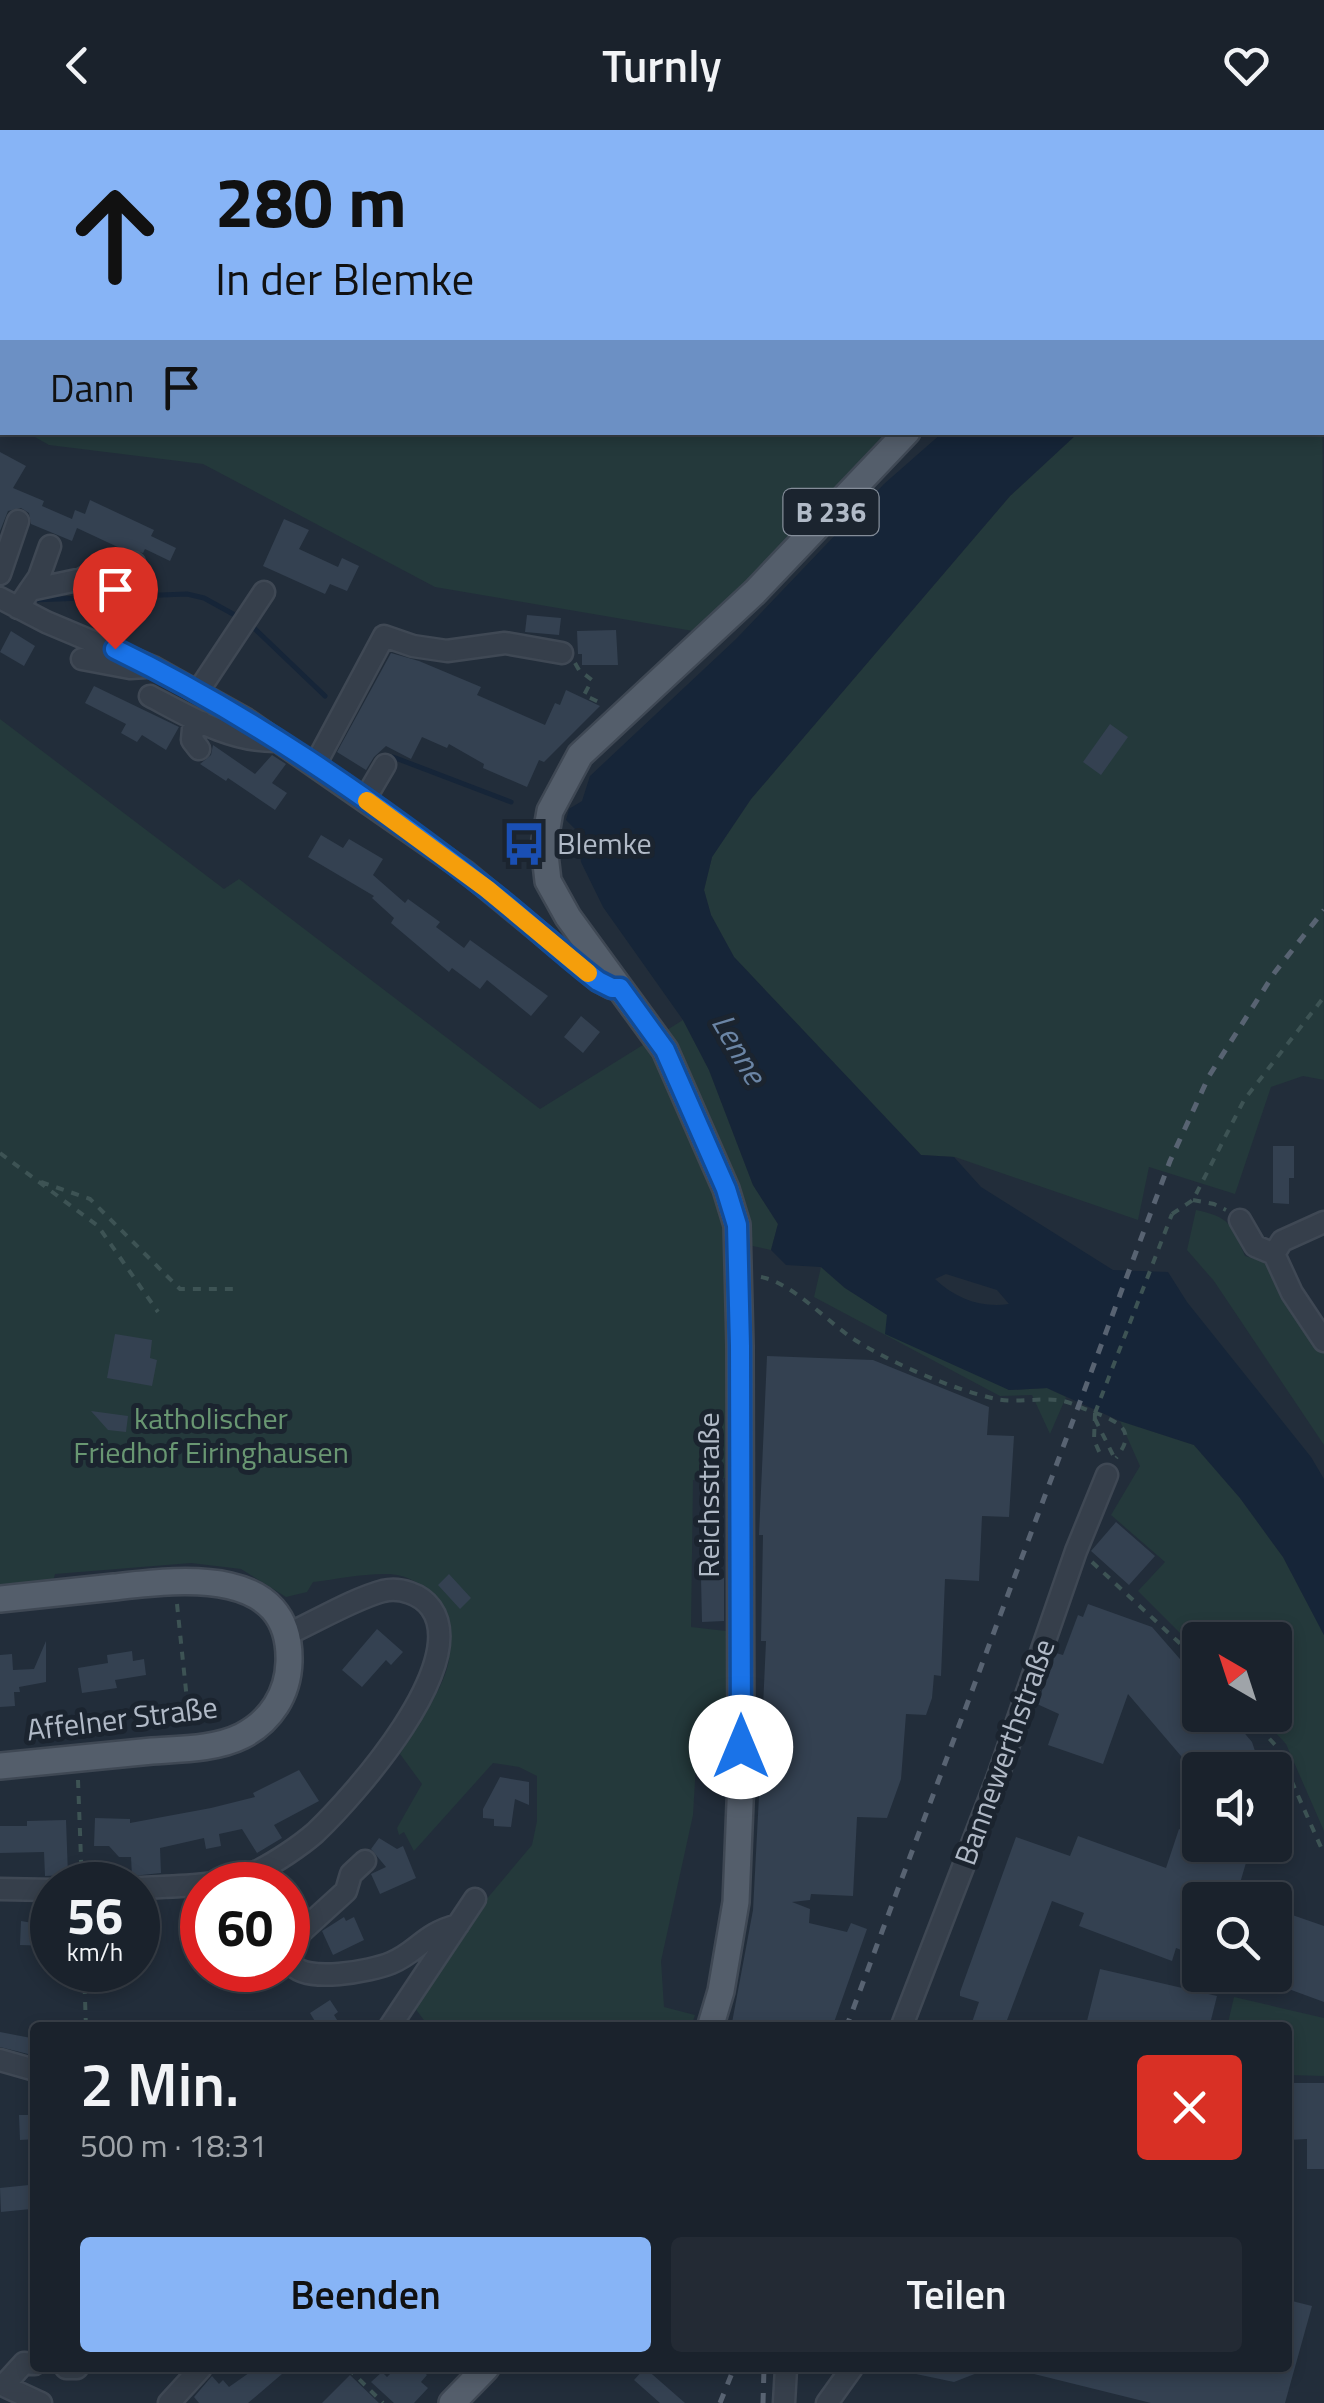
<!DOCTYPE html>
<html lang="de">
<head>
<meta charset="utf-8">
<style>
  :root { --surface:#1a222c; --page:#232a34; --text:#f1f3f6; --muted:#9fa4a9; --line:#383f48; --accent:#87b4f6 }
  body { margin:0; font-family:"Titillium Web",sans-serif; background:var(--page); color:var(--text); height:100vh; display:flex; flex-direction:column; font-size:38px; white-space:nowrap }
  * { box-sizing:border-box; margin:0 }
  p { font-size:32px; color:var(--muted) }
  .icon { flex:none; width:55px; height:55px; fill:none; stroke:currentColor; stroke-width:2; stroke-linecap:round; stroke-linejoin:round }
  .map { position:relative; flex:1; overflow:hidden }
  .panel { position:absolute; left:30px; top:1892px; width:1262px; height:350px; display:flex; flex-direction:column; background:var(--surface); border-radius:10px; box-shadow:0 5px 15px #0003,0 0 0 2px var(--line) }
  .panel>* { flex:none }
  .guide { position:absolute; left:0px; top:0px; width:1325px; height:305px; box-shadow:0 5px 15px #0003,0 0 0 2px var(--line); background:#87b4f6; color:#111; overflow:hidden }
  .needle { width:65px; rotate:321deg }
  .tools { position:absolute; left:1182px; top:1492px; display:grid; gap:20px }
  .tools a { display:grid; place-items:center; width:110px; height:110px; border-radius:10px; background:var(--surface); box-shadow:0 5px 15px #0003,0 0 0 2px var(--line); font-size:50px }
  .speed { position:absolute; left:30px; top:1732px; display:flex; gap:20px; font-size:50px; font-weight:700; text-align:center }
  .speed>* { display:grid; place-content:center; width:130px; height:130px; border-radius:50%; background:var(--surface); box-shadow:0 5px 15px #0003,0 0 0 2px var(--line); line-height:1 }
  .speed small { font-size:25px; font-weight:400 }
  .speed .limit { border:15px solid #d22; background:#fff; color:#111 }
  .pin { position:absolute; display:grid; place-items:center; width:85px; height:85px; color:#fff; margin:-102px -42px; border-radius:50% 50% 50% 0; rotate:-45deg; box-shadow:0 0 10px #0007 }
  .pin .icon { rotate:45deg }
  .me { position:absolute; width:110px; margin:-55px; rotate:0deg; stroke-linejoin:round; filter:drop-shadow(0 0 8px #0008) }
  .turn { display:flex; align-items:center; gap:35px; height:210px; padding:0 50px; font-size:45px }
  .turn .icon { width:130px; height:130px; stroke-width:2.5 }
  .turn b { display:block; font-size:70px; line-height:85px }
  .then { display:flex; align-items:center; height:95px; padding:0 50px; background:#0003; gap:20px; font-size:38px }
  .round { display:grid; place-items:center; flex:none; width:105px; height:105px; border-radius:10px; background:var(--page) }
  .head { display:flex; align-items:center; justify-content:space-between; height:170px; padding:0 50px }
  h1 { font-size:60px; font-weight:600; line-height:75px }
  .button { display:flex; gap:20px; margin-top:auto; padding:20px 50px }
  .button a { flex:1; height:115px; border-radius:10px; background:var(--accent); color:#111; font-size:40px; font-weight:600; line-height:115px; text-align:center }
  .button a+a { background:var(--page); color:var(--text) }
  header { display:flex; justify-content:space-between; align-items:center; height:130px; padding:0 50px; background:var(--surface); font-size:45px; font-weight:600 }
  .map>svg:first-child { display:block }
  .green { fill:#24393b }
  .water { fill:#162538; fill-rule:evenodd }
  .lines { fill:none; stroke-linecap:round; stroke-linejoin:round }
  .stream { stroke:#162538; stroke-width:5 }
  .building { fill:#344151 }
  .minor-casing { stroke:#3f4854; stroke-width:25 }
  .major-casing { stroke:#3f4854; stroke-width:30 }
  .path { stroke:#3d5354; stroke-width:4; stroke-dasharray:8 8; stroke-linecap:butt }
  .minor { stroke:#363f4b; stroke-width:20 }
  .major { stroke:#545e6b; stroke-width:25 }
  .rail { stroke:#586372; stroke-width:5; stroke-dasharray:10 10; stroke-linecap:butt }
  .path-bridge { stroke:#3d5354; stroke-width:4; stroke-dasharray:8 8; stroke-linecap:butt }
  .route-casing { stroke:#114b97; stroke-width:25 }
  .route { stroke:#1a73e8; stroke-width:18 }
  .slow { stroke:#f59e0b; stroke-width:18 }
  .labels { text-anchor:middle; stroke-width:10; stroke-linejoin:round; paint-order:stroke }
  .shield { fill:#1b242f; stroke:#848d99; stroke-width:2.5 }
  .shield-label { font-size:28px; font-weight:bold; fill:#b1bac7 }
  .poi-label { font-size:30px; fill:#b1bac7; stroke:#1b242f; text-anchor:start }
  .park-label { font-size:30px; fill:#699772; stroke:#1b242f }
  .street-label { font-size:30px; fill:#b1bac7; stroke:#1b242f }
  .water-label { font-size:32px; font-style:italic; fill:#6b85a5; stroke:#1b242f }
</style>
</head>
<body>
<header><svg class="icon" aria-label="back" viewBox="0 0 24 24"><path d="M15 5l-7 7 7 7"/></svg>Turnly<svg class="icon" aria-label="heart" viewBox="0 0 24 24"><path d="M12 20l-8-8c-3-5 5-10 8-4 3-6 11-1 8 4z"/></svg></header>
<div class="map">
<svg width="1324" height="2273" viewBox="0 0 1324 2273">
  <rect width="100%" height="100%" fill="#222d3a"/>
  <path class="green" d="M0 0H1219L2 2V287Z
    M1322 84 1324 950 1303 946 1271 957 1235 1064 1149 1037 1138 1090 955 1027 921 1025 734 827 711 785 704 760 712 727 751 669 1010 366 1078 303 1322 302Z
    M28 303H894L699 502 435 457 203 334 49 315Z
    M0 589 224 759 239 749 540 979 683 890 709 940 753 1055 778 1094 771 1120 726 1110 725 1348 693 1350 691 1497 726 1501V1608L696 1634 693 1685 661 1831 664 1877 695 1885 691 1897H594L570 1890 565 1897H429L412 1874 480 1777 532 1715 537 1691V1646L519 1637 493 1633 414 1721 404 1702 399 1705 397 1698 422 1654 400 1624C414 1600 446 1556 449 1529 453 1490 432 1447 390 1444 365 1443 337 1449 313 1452L307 1462 286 1467 241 1439 191 1433 55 1444 52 1455 0 1461Z
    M1196 1080C1230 1087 1232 1095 1245 1126L1263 1131 1324 1222V1315L1214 1151 1187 1120Z
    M821 1137 845 1158 1009 1260 1047 1258 1066 1267 1050 1304 1032 1265 1000 1266 814 1167Z
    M1120 1291 1194 1315 1240 1368 1283 1427 1324 1505V1701L1286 1614 1259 1585H1275V1510H1200V1523L1138 1461 1165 1432 1111 1385 1140 1336Z
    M1234 1867 1324 1888V1946L1288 1945V1898L1227 1897Z"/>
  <path class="water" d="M942 303H1078L1010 366 751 669 712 727 704 760 711 785 734 827 921 1025 954 1027 981 1057 1113 1140 1168 1142 1187 1172 1311 1327 1324 1349V1505L1283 1427 1240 1368 1194 1315 1120 1291 1047 1258 1009 1260 885 1204 887 1185 845 1158 821 1137 786 1135 771 1120 778 1094 753 1055 709 940 683 890 603 777 581 732 578 702 566 690 569 679 582 671 590 646 736 509 884 354ZM946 1144 997 1160 1009 1174C981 1178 956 1169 935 1149Z"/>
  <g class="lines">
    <path class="stream" d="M32 470 187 464 204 468 233 484
      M254 498 325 566
      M393 627 511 672"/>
  </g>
  <path class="building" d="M0 322 26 336 13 358 44 371 42 376 72 389 75 380 85 384 90 370 154 400 151 406 176 418 170 431 145 419 143 423 122 419 77 398 72 411 31 394 29 383 21 378 8 381 0 401Z
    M284 389 309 400 299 419 338 437 342 428 359 436 347 461 330 454 325 464 263 436Z
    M527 485 561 488 559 505 525 502Z
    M616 500 618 535H582V524H578L577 501Z
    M11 501 35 516 24 536 0 522Z
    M391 523 419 531 481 557 477 565 545 595 555 573 560 575 566 560 600 576 544 632 539 630 527 657 483 638 484 634 449 614 447 618 422 607 411 629 386 616 374 627 366 640 337 622Z
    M94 556 179 597 166 620 142 605 137 612 121 603 126 594 85 573Z
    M1110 594 1128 607 1101 645 1083 632Z
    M213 615 255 644 272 625 286 634 272 653 287 663 275 680 228 648 226 651 200 634 211 625Z
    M321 705 343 718 349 709 383 729 373 745 405 773 408 769 440 792 436 797 464 818 470 810 548 866 531 886 487 850 480 859 452 838 449 842 391 793 394 788 372 768 374 766 308 727Z
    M581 886 600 902 583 923 564 907Z
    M1273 1016H1294V1048H1289V1074L1273 1073Z
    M115 1204 152 1210 150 1228 157 1230 152 1256 107 1248Z
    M767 1226 873 1230 989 1277 987 1305 1014 1306 1009 1387 982 1386 979 1451 945 1449 941 1546 934 1545 932 1568 926 1585 906 1584 901 1649 887 1688 857 1687 853 1766 811 1764 810 1770 792 1772 810 1779 809 1793 847 1802 851 1793 867 1799 832 1898H731L753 1780 759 1666 766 1511H761L763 1405H759Z
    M91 1281 128 1286 126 1302 108 1300Z
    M1116 1392 1155 1426 1129 1455 1091 1421Z
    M449 1444 471 1468 460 1479 438 1455Z
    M701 1448H724V1491L702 1492Z
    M1088 1474 1152 1497 1200 1552V1585H1229L1252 1612 1259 1633 1239 1640H1193L1128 1564 1103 1634 1048 1615 1059 1584 1037 1574 1056 1523 1063 1525 1078 1485 1083 1487Z
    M377 1499 403 1522 391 1535 386 1530 362 1557 342 1540Z
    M46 1511V1552L19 1557 20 1562H14L15 1576 0 1577V1525L12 1524 13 1540 34 1539Z
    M132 1521 133 1531 144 1529 146 1545 115 1550 117 1558 82 1563 78 1538 108 1533 107 1525Z
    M299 1640 319 1671 274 1695 282 1708 257 1723 242 1699 219 1704 221 1716 206 1719 204 1708 160 1718 161 1743 132 1746 131 1727H119L109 1716H94L95 1688 130 1689V1693L211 1678 255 1667 253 1663Z
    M500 1647 529 1652V1675L515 1669 511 1697 494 1696V1689L483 1688V1679Z
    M66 1690 68 1745 45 1746 44 1722 0 1723V1696H27V1691Z
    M1179 1699 1200 1707V1715H1220L1248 1726 1235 1770H1200V1827L1176 1818 1172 1831 1079 1796 1084 1783 1052 1771 1004 1898H970L979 1872 960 1866V1862L1016 1707 1070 1726 1078 1706 1166 1738Z
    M379 1708 397 1719 403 1716 416 1748 380 1764 371 1744 386 1737 371 1719Z
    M1275 1779 1324 1796V1872L1275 1854Z
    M344 1787 346 1791 354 1787 364 1810 333 1825 322 1801Z
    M21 1791 39 1794 48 1791 52 1798V1816L20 1815Z
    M1100 1839 1217 1866 1209 1898 1086 1895Z
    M330 1870 338 1882 334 1885 342 1898H319L310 1883Z
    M0 1902 31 1908 28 1924 0 1917Z
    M1288 1953H1324V2039H1307V2009L1288 2010Z
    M19 1985H35V2009L20 2010Z
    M29 2055 31 2079 1 2082 0 2058Z
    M1288 2170 1312 2176 1285 2273H1151L1030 2243 1031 2238H1288Z
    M256 2238H289L248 2273H199L194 2267 212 2246 219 2254 223 2250 229 2257Z
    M396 2238H419L427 2245 421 2252 428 2258 414 2273H394L371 2252 382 2242 387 2247Z
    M645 2238 685 2273H660L634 2250Z
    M917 2238H990L954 2252 916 2244Z
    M350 2245 379 2273H322Z"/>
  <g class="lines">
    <g class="minor-casing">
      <path id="minor" d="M0 444 18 391
        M30 460 39 447 50 416
        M0 468 46 492 153 537 246 589 465 741 598 851 611 858H620
        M18 478 30 460 82 449 113 432 134 433
        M82 529 130 538 146 537
        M199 560 264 462
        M150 566C190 587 230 612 277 611
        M199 619 192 610 193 599 202 592
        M315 635 384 506 413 516 447 521 505 513 562 523
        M365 669 385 635
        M1240 1090 1255 1116 1274 1124 1292 1163 1324 1211
        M1274 1124 1282 1111 1324 1092
        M365 1731 351 1744 346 1761 291 1811C291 1818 288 1828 292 1834 305 1854 372 1841 391 1833 418 1822 423 1804 458 1795
        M138 1758C176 1756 222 1757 258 1741 276 1732 300 1716 315 1703 355 1665 471 1534 431 1478 421 1464 400 1457 383 1461 353 1469 315 1492 286 1505
        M0 1759 52 1760
        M389 1898 475 1769
        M901 1898 997 1649 1076 1421 1107 1345
        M0 1930 35 1940
        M66 2238H77
        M0 2254 41 2273
        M4 2255 24 2233 35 2234
        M169 2273 201 2238
        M784 2273 786 2238
        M827 2273 852 2238"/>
    </g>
    <g class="major-casing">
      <path id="major" d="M1232 2 1234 0
        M0 1469C38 1465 76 1461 114 1457 177 1450 292 1434 289 1532 288 1564 271 1591 242 1606 216 1619 182 1619 152 1621 102 1626 51 1631 0 1636
        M710 1898 721 1861 736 1772 741 1649 740 1216 737 1095 726 1059 665 920 568 787 548 751 544 716 550 681 580 625 755 462 907 302
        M452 2273 486 2238"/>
    </g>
    <path class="path" d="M311 0 318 2
      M754 2 757 0
      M0 20H2
      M575 533 579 540 592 550 584 565 601 573
      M0 1023 98 1096 158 1182
      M41 1052 90 1069 180 1159H234
      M1193 1070 1214 1074 1226 1080
      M1172 1084 1193 1070 1244 970 1324 867
      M761 1147C793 1153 826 1191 855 1210 893 1234 952 1259 996 1269 1015 1273 1037 1268 1057 1270 1069 1271 1081 1278 1093 1282 1119 1292 1138 1300 1116 1328
      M1095 1283 1094 1310 1101 1326
      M1095 1289 1115 1329
      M1092 1432 1200 1532
      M177 1474 190 1599
      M1248 1585 1276 1616 1324 1724
      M78 1650 82 1755
      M84 1840 86 1898
      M348 2238 383 2273"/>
    <use href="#minor" class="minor"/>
    <use href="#major" class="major"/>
    <path class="rail" d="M846 1898 1170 1031 1209 946 1275 842 1324 780
      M720 2273 734 2238
      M763 2273 764 2238"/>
    <path class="path-bridge" d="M1095 1283 1172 1084"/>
  </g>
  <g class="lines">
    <g class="route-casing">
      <path id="route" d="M115 519C247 583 370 668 487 759 525 788 560 822 598 851L612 858H620L665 920 726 1059 737 1095 740 1216 741 1617"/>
    </g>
    <use href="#route" class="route"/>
    <path class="slow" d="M367 671 487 759 588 843"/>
  </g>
  <defs>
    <g id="bus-bare" transform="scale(3.45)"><path d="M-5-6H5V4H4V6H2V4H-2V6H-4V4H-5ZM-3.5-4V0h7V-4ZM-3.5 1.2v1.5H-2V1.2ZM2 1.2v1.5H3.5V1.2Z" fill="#1a4fb4" stroke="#1b242f" stroke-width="2.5" paint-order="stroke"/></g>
  </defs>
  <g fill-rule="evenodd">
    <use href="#bus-bare" x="524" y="714"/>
  </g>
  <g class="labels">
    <rect class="shield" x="783.5" y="359" width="95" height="46" rx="8"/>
    <g class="shield-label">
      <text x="831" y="392">B 236</text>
    </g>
    <g class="poi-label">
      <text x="557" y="724">Blemke</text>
    </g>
    <g class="park-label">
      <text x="211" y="1299">katholischer<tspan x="211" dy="34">Friedhof Eiringhausen</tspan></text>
    </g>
    <g class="street-label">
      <text transform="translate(709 1365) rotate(-90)" y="10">Reichsstraße</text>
      <text transform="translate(122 1589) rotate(-7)" y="10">Affelner Straße</text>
      <text transform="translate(1005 1622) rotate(-70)" y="10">Bannewerthstraße</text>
    </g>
    <g class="water-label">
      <text transform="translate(739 919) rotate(60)" y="11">Lenne</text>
    </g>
  </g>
</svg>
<div class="tools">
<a><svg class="needle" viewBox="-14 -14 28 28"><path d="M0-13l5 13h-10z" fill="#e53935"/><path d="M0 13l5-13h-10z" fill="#9fa4a9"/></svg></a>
<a><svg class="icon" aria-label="sound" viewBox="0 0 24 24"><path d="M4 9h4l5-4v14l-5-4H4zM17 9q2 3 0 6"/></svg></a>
<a><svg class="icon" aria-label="search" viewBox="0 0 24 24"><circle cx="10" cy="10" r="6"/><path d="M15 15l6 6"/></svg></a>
</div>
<div class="speed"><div>56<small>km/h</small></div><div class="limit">60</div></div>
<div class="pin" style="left:115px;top:519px;background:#d93025"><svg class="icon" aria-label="arrive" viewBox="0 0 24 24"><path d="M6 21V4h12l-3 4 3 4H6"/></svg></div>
<svg class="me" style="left:741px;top:1617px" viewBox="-20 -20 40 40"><circle r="19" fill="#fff"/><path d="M0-13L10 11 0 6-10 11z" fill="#1a73e8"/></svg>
<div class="guide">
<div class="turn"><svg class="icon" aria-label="ahead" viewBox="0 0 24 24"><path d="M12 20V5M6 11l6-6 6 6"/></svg><div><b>280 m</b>In der Blemke</div></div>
<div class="then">Dann<svg class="icon" aria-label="arrive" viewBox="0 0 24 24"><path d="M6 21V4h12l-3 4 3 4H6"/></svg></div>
</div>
<section class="panel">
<div class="head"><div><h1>2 Min.</h1><p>500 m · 18:31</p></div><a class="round" style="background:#d93025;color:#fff"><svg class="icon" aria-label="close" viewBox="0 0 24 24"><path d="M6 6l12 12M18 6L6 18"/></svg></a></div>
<div class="button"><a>Beenden</a><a>Teilen</a></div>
</section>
</div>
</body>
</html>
